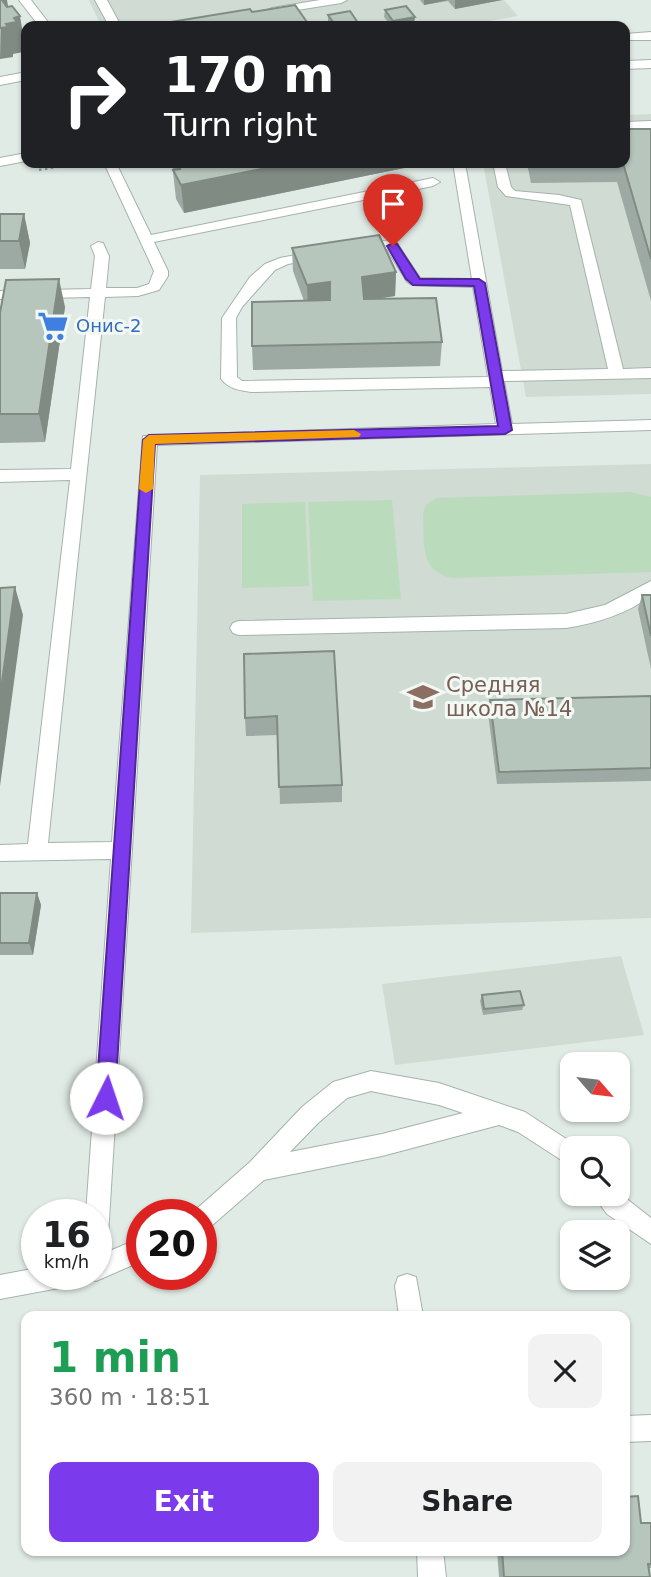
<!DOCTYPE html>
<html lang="en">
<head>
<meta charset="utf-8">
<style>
  :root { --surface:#fff; --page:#f2f2f2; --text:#202124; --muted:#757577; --accent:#7c3aed }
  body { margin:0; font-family:"DejaVu Sans",sans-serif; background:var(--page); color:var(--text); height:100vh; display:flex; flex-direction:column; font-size:26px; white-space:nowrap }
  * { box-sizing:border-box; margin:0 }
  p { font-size:23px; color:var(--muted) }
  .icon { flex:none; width:38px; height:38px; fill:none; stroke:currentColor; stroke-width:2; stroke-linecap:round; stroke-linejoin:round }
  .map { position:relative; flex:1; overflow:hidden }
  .sheet { position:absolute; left:21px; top:1311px; width:609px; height:245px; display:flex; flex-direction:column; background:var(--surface); border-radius:14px; box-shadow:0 2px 5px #0004 }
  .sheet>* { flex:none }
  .guide { position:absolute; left:21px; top:21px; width:609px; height:147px; border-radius:14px; box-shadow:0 2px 5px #0004; background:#202124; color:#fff; overflow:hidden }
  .needle { width:46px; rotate:118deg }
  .buttons { position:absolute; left:560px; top:1052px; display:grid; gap:14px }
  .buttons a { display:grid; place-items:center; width:70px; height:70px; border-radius:14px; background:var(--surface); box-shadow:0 2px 5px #0004; font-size:35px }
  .speed { position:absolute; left:21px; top:1199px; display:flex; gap:14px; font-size:35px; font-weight:700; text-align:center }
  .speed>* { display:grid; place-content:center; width:91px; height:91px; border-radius:50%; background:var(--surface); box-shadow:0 2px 5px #0004; line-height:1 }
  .speed small { font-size:18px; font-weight:400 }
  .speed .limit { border:10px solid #d22; background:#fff; color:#111 }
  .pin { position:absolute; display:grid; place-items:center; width:60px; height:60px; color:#fff; margin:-72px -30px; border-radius:50% 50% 50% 0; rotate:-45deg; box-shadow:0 0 7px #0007 }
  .pin .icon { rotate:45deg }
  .me { position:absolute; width:77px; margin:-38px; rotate:4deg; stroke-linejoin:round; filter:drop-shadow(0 0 5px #0008) }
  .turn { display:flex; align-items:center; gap:24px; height:147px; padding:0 28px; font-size:32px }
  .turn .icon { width:91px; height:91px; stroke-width:2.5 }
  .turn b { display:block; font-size:49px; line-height:60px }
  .round { display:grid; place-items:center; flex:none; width:74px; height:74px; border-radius:14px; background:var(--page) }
  .headline { display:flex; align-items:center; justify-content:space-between; height:119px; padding:0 28px }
  h1 { font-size:42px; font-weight:700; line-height:52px; color:#1e9e55 }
  .button { display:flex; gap:14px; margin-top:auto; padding:14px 28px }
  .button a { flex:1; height:80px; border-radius:14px; background:var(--accent); color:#fff; font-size:28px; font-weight:700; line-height:80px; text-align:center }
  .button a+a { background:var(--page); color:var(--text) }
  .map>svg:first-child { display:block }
  .built { fill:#d0dbd3 }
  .green { fill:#bbdcbc }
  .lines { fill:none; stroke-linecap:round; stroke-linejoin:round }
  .service-casing { stroke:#a4b3ab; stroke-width:2 }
  .minor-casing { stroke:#a4b3ab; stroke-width:2 }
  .path { stroke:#83ae97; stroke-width:2.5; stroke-dasharray:2.5 3.5; stroke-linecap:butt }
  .service { fill:#fff; fill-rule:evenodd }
  .minor { fill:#fff; fill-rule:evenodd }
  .wall { fill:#9daaa3 }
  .shaded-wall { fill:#808b84 }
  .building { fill:#b7c6bd; stroke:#808b84; stroke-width:2 }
  .route { fill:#7c3aed; stroke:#51269a; stroke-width:2 }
  .slow { fill:#f59e0b }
  .labels { text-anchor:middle; stroke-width:6; stroke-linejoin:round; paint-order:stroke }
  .far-shop-label { font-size:18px; fill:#366cbe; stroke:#f2f8f4; text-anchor:start }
  .education-label { font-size:21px; fill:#785e54; stroke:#f2f8f4; text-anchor:start }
</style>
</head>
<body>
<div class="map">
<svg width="651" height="1577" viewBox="0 0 651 1577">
  <rect width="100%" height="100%" fill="#e1ebe5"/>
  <path class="built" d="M89 0H504L518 16 460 26H101Z
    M651 114V394L526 397 483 163H625V115Z
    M651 464V918L191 933 200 475Z
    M621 956 644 1035 395 1065 382 984Z"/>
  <path class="green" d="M630 492 651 497V572L452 578C418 571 425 541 423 513L426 505 436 498Z
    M392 500 401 599 313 601 308 502Z
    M305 502 309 586 242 588V504Z"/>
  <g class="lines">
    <g class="service-casing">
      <path id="service" d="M19 0H31L51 26H39Z
        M95 0H107L121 26H109Z
        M320 0H347L341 3 272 14 266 11 272 8Z
        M651 32V40H625V34Z
        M26 72V80L0 85V77Z
        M651 121V129L625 130V122Z
        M104 163H116L151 235 433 178 440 182 433 186 154 242 168 271V276L159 290 138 296 105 297 48 843 112 842 143 436 496 424 490 387 251 392C239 390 229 389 221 379L222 318 250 277 265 264 280 258 317 251 324 255 322 258 288 264 275 270 242 307 236 318 237 377 242 381 488 377 473 287 412 285 407 282 387 249 357 253 350 249 352 246C368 242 381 239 397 243L420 278 472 279 453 163H465L502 371 608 369 570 205 506 196 498 187 493 163H505L511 187 515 191 559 195 581 200 623 369 651 368V378L504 381 512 424 651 420V430L157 445 108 1236 104 1244 96 1248V1214H86L111 859 0 861V845L28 844 70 480 0 482V470L71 469 90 297 0 299V291L91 289 95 256 91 246 98 242 103 243 109 256 106 288H137L149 284 154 271Z
        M651 581V596C626 614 597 623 566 628L239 635 233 633 230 628 233 623 239 621 566 614 605 605Z
        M371 1071 439 1083 525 1112 580 1148H572V1167L518 1132 499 1125 382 1156 264 1180 209 1228 201 1232V1214H191L193 1212 250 1162 302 1107 333 1082ZM371 1091 439 1105 463 1113 382 1134 290 1152 318 1123 347 1098Z
        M618 1192 651 1218V1244L607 1214 592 1194Z
        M142 1237V1261L96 1281 87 1278 86 1274H96V1257Z
        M37 1268V1274H82L79 1283 70 1286 0 1299V1275Z
        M407 1274 416 1277 423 1316H399L395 1286 398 1277Z
        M651 1415V1441L625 1442V1416Z
        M417 1550H443L446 1577H418Z"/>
    </g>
    <g class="minor-casing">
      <path id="minor" d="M651 60V68L625 69V61Z
        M26 153V161L0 166V158Z"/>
    </g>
    <path class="path" d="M39 170 80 163"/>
    <use href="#service" class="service"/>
    <use href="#minor" class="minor"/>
  </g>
  <path class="wall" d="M420 0H502L455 9 448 1 424 5Z
    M385 10 414 25 405 26H391L384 17Z
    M328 15 360 26H331L328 22Z
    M651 129V301L617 182 531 183 527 163H625Z
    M172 163H404V168L184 213 176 199Z
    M0 214H24L30 243 25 269H0Z
    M292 248 396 272 395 296 374 299 442 342 440 366 253 370 252 346 304 301 293 271Z
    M65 307 45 442 0 443V313Z
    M642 595H651V669L638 609Z
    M244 654 342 785V802L280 804 278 735 246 736 245 718Z
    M651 696V781L497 784 488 713 490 700Z
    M0 893H37L41 905 33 955H0Z
    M482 995 524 1005 522 1010 483 1015 480 1001Z
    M641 1523H651V1568H649L650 1577H499L497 1550H625Z"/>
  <path class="shaded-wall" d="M1 0H7L11 23 14 18 20 16 25 46 22 47 23 52 13 54V57L0 59Z
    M424 0H448L424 5Z
    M455 0H502L455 9Z
    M415 17 414 25 405 26H393V21Z
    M291 163H404V168L184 213 181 185Z
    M24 214 30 243 25 269 19 241Z
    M396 272 395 296 362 301V277Z
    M59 279 65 307 45 442 39 414Z
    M330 282V306L308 309 307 285Z
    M15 587 23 615 0 786V697Z
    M37 893 41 905 33 955 29 943Z"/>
  <path class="building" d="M0 0H2L7 7 12 6 20 16 14 18 17 22 6 24 8 27 0 28Z
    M295 5 309 25 302 26H146L250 9 252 12Z
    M406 6 415 17 393 21 385 10Z
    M350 11 360 26H336L328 15Z
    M625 129H651V259L623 163H625Z
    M176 163H291L181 185 173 170 180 169Z
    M0 214H24L19 241H0Z
    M379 235 396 272 362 277 364 299 436 298 442 342 252 346V302L330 300V282L307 285 292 248Z
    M59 279 39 414H0V313L6 280Z
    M15 587 0 697V588Z
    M642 595H651V636Z
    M334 651 342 785 279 787 277 716 245 718 244 654Z
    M651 696V768L499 772 490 700Z
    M0 893H37L29 943H0Z
    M520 991 524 1005 484 1009 482 995Z
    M638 1496 641 1523H651V1564H648L650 1577H504L502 1550H625V1497Z"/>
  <path class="route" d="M393 243 397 244 420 279H479L485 283 512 430 505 434 155 444 115 1098 112 1105 106 1107 99 1105 96 1098 143 440 149 435 498 426 474 286 413 285 406 279 387 246Z"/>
  <path class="slow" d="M354 430 361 434 359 437 155 444 153 489 146 493 139 489 143 440 149 435Z"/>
  <defs>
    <g id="supermarket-bare" transform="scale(2.415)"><path d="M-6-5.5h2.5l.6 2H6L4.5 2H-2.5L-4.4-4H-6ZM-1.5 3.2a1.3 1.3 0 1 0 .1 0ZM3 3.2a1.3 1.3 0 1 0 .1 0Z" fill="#3f7fe0" stroke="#f2f8f4" stroke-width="2.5" paint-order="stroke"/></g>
    <g id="school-bare" transform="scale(2.415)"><path d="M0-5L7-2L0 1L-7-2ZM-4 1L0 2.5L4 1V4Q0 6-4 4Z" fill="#8d6e63" stroke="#f2f8f4" stroke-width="2.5" paint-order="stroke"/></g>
  </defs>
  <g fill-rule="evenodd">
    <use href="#supermarket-bare" x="53" y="326"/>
    <use href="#school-bare" x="423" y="697"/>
  </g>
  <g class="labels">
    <g class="far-shop-label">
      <text x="76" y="332">Онис-2</text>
    </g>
    <g class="education-label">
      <text x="446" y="692">Средняя<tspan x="446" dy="24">школа №14</tspan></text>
    </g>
  </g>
</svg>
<div class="buttons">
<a><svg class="needle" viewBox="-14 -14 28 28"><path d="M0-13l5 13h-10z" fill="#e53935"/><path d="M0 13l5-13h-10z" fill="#757577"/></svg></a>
<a><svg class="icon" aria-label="search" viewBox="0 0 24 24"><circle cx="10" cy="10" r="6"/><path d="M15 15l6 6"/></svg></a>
<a><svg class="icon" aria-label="layers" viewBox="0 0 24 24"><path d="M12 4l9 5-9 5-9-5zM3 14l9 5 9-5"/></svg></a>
</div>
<div class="speed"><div>16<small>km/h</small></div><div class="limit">20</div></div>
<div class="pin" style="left:393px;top:246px;background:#d93025"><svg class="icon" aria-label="arrive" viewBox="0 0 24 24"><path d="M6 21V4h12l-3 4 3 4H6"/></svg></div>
<svg class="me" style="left:106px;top:1098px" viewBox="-20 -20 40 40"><circle r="19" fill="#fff"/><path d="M0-13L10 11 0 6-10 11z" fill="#7c3aed"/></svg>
<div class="guide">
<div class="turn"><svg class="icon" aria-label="right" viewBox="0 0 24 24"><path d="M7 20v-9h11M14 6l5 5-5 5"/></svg><div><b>170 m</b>Turn right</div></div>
</div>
<section class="sheet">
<div class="headline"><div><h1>1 min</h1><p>360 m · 18:51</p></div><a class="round"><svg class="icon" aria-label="close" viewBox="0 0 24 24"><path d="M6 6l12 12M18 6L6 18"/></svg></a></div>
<div class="button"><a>Exit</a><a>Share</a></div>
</section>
</div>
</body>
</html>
